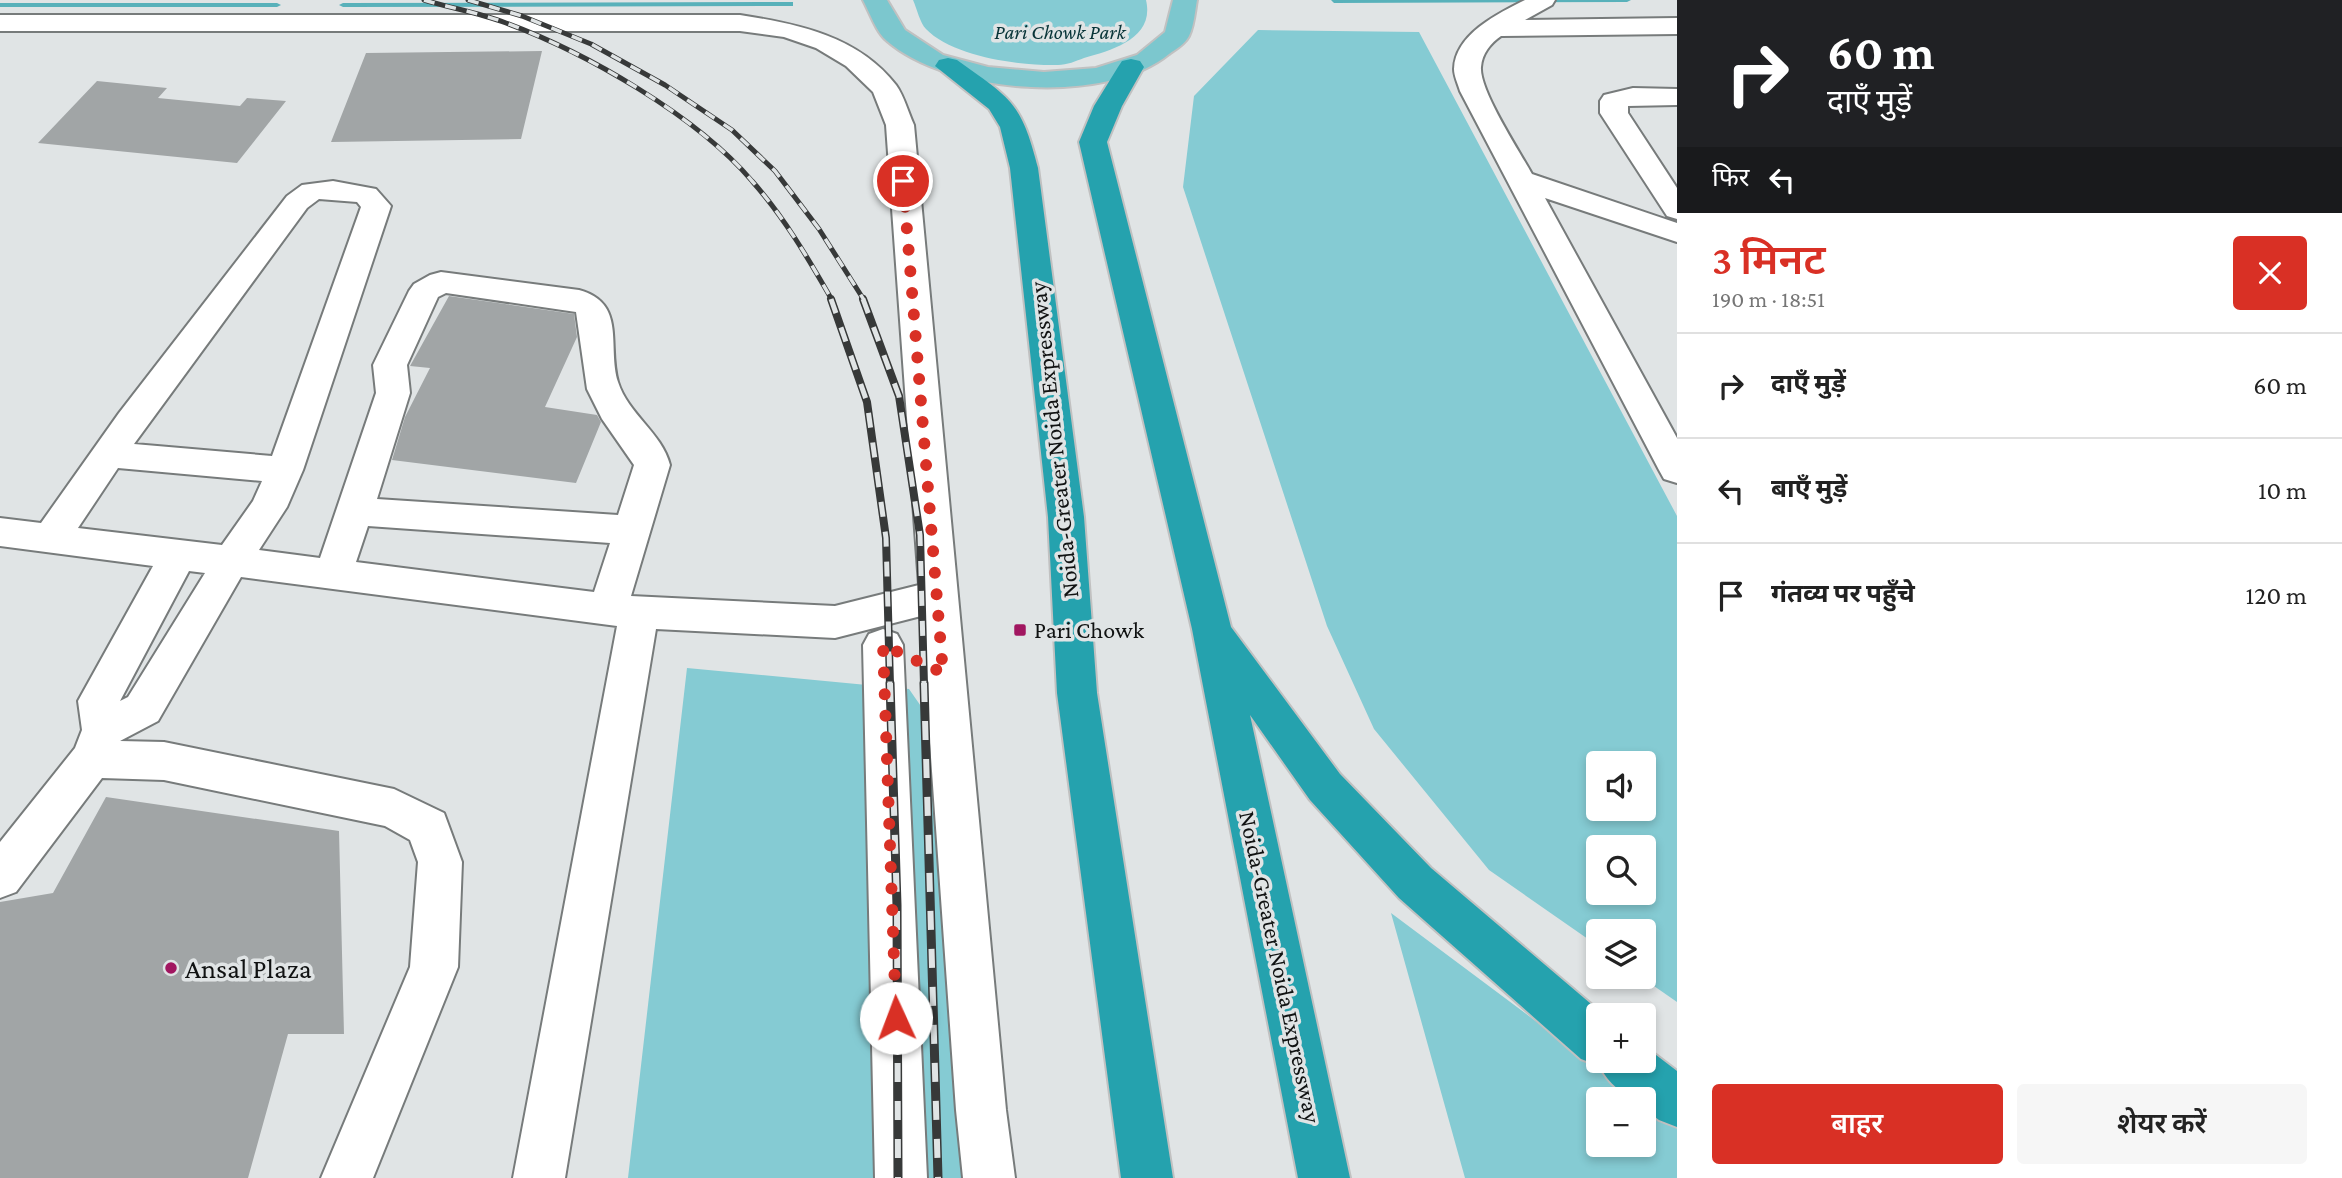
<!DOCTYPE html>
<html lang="hi">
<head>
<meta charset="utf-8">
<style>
  :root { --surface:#fff; --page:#f6f6f6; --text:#222; --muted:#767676; --line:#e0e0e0; --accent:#d93025 }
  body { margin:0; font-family:"Crimson Pro","Noto Sans Devanagari",serif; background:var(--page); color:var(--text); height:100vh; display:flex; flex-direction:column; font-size:26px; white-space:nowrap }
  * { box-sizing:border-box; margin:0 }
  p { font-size:23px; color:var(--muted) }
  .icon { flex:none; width:38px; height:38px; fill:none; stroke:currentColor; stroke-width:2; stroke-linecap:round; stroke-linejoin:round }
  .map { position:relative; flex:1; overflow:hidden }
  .sheet { display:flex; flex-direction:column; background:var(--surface); width:665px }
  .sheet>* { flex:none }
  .top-card { background:#202124; color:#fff; overflow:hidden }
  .buttons { position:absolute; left:1586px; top:751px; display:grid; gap:14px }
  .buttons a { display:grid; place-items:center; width:70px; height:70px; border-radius:7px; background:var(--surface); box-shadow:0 4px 10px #0003; font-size:35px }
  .pin { position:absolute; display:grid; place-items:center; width:60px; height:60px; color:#fff; margin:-30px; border:4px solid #fff; border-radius:50%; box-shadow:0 2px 7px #0007 }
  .me { position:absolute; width:77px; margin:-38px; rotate:358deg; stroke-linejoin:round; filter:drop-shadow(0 0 5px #0008) }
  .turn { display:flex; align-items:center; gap:24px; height:147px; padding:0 35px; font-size:32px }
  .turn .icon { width:91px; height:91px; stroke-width:2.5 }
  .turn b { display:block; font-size:49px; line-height:60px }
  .then { display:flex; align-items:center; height:66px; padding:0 35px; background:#0003; gap:14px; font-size:26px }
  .round { display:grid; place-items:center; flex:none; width:74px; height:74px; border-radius:7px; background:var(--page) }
  .headline { display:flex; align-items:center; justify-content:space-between; height:119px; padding:0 35px }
  h1 { font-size:42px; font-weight:600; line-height:52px; color:var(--accent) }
  .cta { display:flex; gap:14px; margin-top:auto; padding:14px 35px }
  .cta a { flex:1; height:80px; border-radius:7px; background:var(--accent); color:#fff; font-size:28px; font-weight:600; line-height:80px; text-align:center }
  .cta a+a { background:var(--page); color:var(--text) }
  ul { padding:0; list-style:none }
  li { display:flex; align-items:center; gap:21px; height:105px; padding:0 35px; border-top:2px solid var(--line) }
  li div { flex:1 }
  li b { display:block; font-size:26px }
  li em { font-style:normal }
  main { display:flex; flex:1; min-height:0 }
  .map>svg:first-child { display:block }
  .green { fill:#85cbd3; fill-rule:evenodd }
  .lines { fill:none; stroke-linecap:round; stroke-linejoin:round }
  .stream { fill:#58b1ba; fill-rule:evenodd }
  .building { fill:#a1a5a6 }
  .minor-casing { stroke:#777b7b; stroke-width:4 }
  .major-casing { stroke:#c1c1c1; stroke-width:4 }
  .highway-casing { stroke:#c1c1c1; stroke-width:4 }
  .minor { fill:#fff; fill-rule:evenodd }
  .major { fill:#7cc7ce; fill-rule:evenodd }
  .highway { fill:#25a2ae; fill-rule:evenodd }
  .rail-far2-casing { stroke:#373939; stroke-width:5 }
  .rail-far1-casing { stroke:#373939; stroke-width:8 }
  .rail-casing { stroke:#373939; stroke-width:9 }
  .rail-far2 { stroke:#e0e4e5; stroke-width:3.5; stroke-dasharray:11; stroke-linecap:butt }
  .rail-far1 { stroke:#e0e4e5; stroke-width:5; stroke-dasharray:15; stroke-linecap:butt }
  .rail { stroke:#e0e4e5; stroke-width:6; stroke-dasharray:19; stroke-linecap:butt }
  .route { stroke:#d93025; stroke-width:12; stroke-dasharray:0 21.6 }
  .poi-dot { fill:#a11660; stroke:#e0e4e5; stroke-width:2.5 }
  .labels { text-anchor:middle; stroke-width:7; stroke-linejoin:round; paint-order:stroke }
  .far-park-label { font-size:21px; font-style:italic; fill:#083438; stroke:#e0e4e5 }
  .street-label { font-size:24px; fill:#101212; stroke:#e0e4e5 }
  .poi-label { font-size:24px; fill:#101212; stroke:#e0e4e5; text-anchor:start }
  .near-poi-label { font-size:28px; fill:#101212; stroke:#e0e4e5; text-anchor:start }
</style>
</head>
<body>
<main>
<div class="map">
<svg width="1677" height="1178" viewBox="0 0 1677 1178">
  <rect width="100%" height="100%" fill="#e0e4e5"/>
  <path class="green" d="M913 0H1146C1155 38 1113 50 1084 58 1076 61 1067 65 1058 65 1021 66 953 57 926 29 920 23 917 9 913 0Z
    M1258 30 1419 32 1677 516V1002L1641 977 1643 976V931H1598V946L1489 870 1374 729 1327 626 1183 187 1194 96ZM1598 763H1643V808H1598ZM1598 847H1643V892H1598Z
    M687 668 909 689 950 748 968 1178H628Z
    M1391 913 1640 1099H1598V1144H1643V1101L1677 1127V1178H1465Z"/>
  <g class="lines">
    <path class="stream" d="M1331 0H1631L1627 2 1334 3Z
      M790 2H793V6L343 7 339 5 343 3Z
      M0 3H277L281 5 277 7H0Z"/>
  </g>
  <path class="building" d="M542 51 521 139 331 142 366 53Z
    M97 81 167 88 158 98 240 106 247 98 286 101 237 163 38 143Z
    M449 296 574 314 577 337 545 407 597 415 601 422 576 483 392 460 405 417 430 368 410 366Z
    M106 797 339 831 344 1034H288L248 1178H0V902L53 893Z"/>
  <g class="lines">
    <g class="minor-casing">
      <path id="minor" d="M1525 0H1555L1552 5 1525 20 1677 18V34L1501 36C1491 43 1482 53 1481 67 1479 90 1520 152 1532 174L1677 223V242L1545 198 1677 438V483L1664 479 1659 470 1460 91C1458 84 1454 76 1454 69 1455 34 1499 13 1525 0Z
        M0 15H740C798 24 858 36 896 85 904 96 908 112 914 125L1006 1110 1015 1178H963L956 1110 921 616 835 638 656 629 565 1178H513L617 626 241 577 158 721 120 741 164 742 394 789 444 813 462 862 458 967 373 1178H321L410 967 418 862 410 840 385 826 164 780 102 778 16 892 0 898V842L75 748 82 730 78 701 153 566 0 546V518L41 523 119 413 287 196 302 185 333 181 376 189 391 206 303 470 287 507 259 550 320 558 376 393 373 365 409 291 414 284 430 275 441 272 579 290C627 303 607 346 618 382 628 414 662 433 670 465L631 596 835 606 919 585 886 125 873 92 846 66 816 48 784 37 740 31H0ZM319 199 357 202 361 207 272 456 134 444 307 208ZM446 293 576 312 587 389 602 419 634 465 618 515 377 499 410 393 407 365 438 297ZM118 468 262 481 253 501 222 545 78 528ZM368 526 610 543 594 592 356 562ZM189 571 205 573 128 697 120 701Z
        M1633 88 1677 89V105L1628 106V113L1677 188V219L1667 216 1600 113V101L1604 95Z
        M883 629 897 634 903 645 927 1178H875L863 645 869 634Z"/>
    </g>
    <g class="major-casing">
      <path id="major" d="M863 0H887L905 30 943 55 988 67 1044 72 1096 68 1137 55 1165 32 1173 0H1197C1195 11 1194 26 1189 36 1185 44 1176 49 1169 54 1106 106 948 94 887 41 876 32 870 13 863 0Z"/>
    </g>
    <g class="highway-casing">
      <path id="highway" d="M948 58 957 60C1011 99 1021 101 1038 168L1084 517 1097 693 1173 1178H1121L1057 693 1048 517 1010 168 1000 127 989 109 935 66 939 60Z
        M1131 59 1140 61 1144 67 1122 106 1107 142 1231 627 1340 774 1431 868 1604 1015H1598V1060H1643V1045L1677 1071V1127L1659 1120 1643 1108V1099C1625 1099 1607 1082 1600 1066L1581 1059 1399 898 1310 800 1250 715 1350 1178H1298L1192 629 1079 142 1094 106 1118 67 1122 61Z"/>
    </g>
    <use href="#minor" class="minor"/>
    <use href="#major" class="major"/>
    <use href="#highway" class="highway"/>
    <g class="rail-far2-casing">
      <path id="rail-far2" d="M424 0C451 8 480 13 506 23 585 52 697 116 752 181 784 217 808 258 832 300
        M468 0 522 16 591 44 665 85 732 130 775 171 819 229 864 300"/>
    </g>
    <g class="rail-far1-casing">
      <path id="rail-far1" d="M831 299 867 402 886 538 890 685
        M863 299 899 396 920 535 924 685"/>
    </g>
    <g class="rail-casing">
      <path id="rail" d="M890 683 897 905 898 1178
        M924 683 938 1178"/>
    </g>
    <use href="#rail-far2" class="rail-far2"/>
    <use href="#rail-far1" class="rail-far1"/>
    <use href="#rail" class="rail"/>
  </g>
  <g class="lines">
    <path class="route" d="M896 1018 883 645 943 673 903 181"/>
  </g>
  <g class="poi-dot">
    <rect x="1013" y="623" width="14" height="14" rx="3.5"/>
    <circle cx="171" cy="968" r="7"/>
  </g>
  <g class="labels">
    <g class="far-park-label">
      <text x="1060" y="39">Pari Chowk Park</text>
    </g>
    <g class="street-label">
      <text transform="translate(1054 440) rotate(-96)" y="8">Noida-Greater Noida Expressway</text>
      <text transform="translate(1280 967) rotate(78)" y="8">Noida-Greater Noida Expressway</text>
    </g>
    <g class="poi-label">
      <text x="1034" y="638">Pari Chowk</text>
    </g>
    <g class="near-poi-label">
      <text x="185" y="978">Ansal Plaza</text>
    </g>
  </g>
</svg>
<div class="buttons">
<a><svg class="icon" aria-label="sound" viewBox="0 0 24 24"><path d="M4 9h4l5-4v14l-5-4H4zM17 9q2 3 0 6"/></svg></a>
<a><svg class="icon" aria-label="search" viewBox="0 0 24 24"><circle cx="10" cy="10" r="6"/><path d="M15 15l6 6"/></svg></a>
<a><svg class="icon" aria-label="layers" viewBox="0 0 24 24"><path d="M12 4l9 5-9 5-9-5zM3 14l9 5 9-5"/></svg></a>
<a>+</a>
<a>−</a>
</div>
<div class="pin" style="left:903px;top:181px;background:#d93025"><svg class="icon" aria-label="arrive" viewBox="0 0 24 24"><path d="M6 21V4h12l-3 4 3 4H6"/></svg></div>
<svg class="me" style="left:896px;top:1018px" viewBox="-20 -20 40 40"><circle r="19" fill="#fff"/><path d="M0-13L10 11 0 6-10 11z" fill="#d93025"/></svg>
</div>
<section class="sheet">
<div class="top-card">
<div class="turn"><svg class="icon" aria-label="right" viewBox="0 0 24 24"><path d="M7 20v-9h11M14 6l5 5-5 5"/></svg><div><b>60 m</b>दाएँ मुड़ें</div></div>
<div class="then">फिर<svg class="icon" aria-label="left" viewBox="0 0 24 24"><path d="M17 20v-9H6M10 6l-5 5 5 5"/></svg></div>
</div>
<div class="headline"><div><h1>3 मिनट</h1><p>190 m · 18:51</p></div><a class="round" style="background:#d93025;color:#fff"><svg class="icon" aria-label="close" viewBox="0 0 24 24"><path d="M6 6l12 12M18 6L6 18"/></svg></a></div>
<ul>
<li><svg class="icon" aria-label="right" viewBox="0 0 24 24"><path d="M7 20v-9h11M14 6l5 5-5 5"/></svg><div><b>दाएँ मुड़ें</b></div><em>60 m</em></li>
<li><svg class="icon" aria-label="left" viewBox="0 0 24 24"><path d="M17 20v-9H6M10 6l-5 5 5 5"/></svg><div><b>बाएँ मुड़ें</b></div><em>10 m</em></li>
<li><svg class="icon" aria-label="arrive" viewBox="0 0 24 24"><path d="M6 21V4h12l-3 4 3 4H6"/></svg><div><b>गंतव्य पर पहुँचे</b></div><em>120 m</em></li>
</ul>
<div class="cta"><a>बाहर</a><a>शेयर करें</a></div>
</section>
</main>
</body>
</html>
